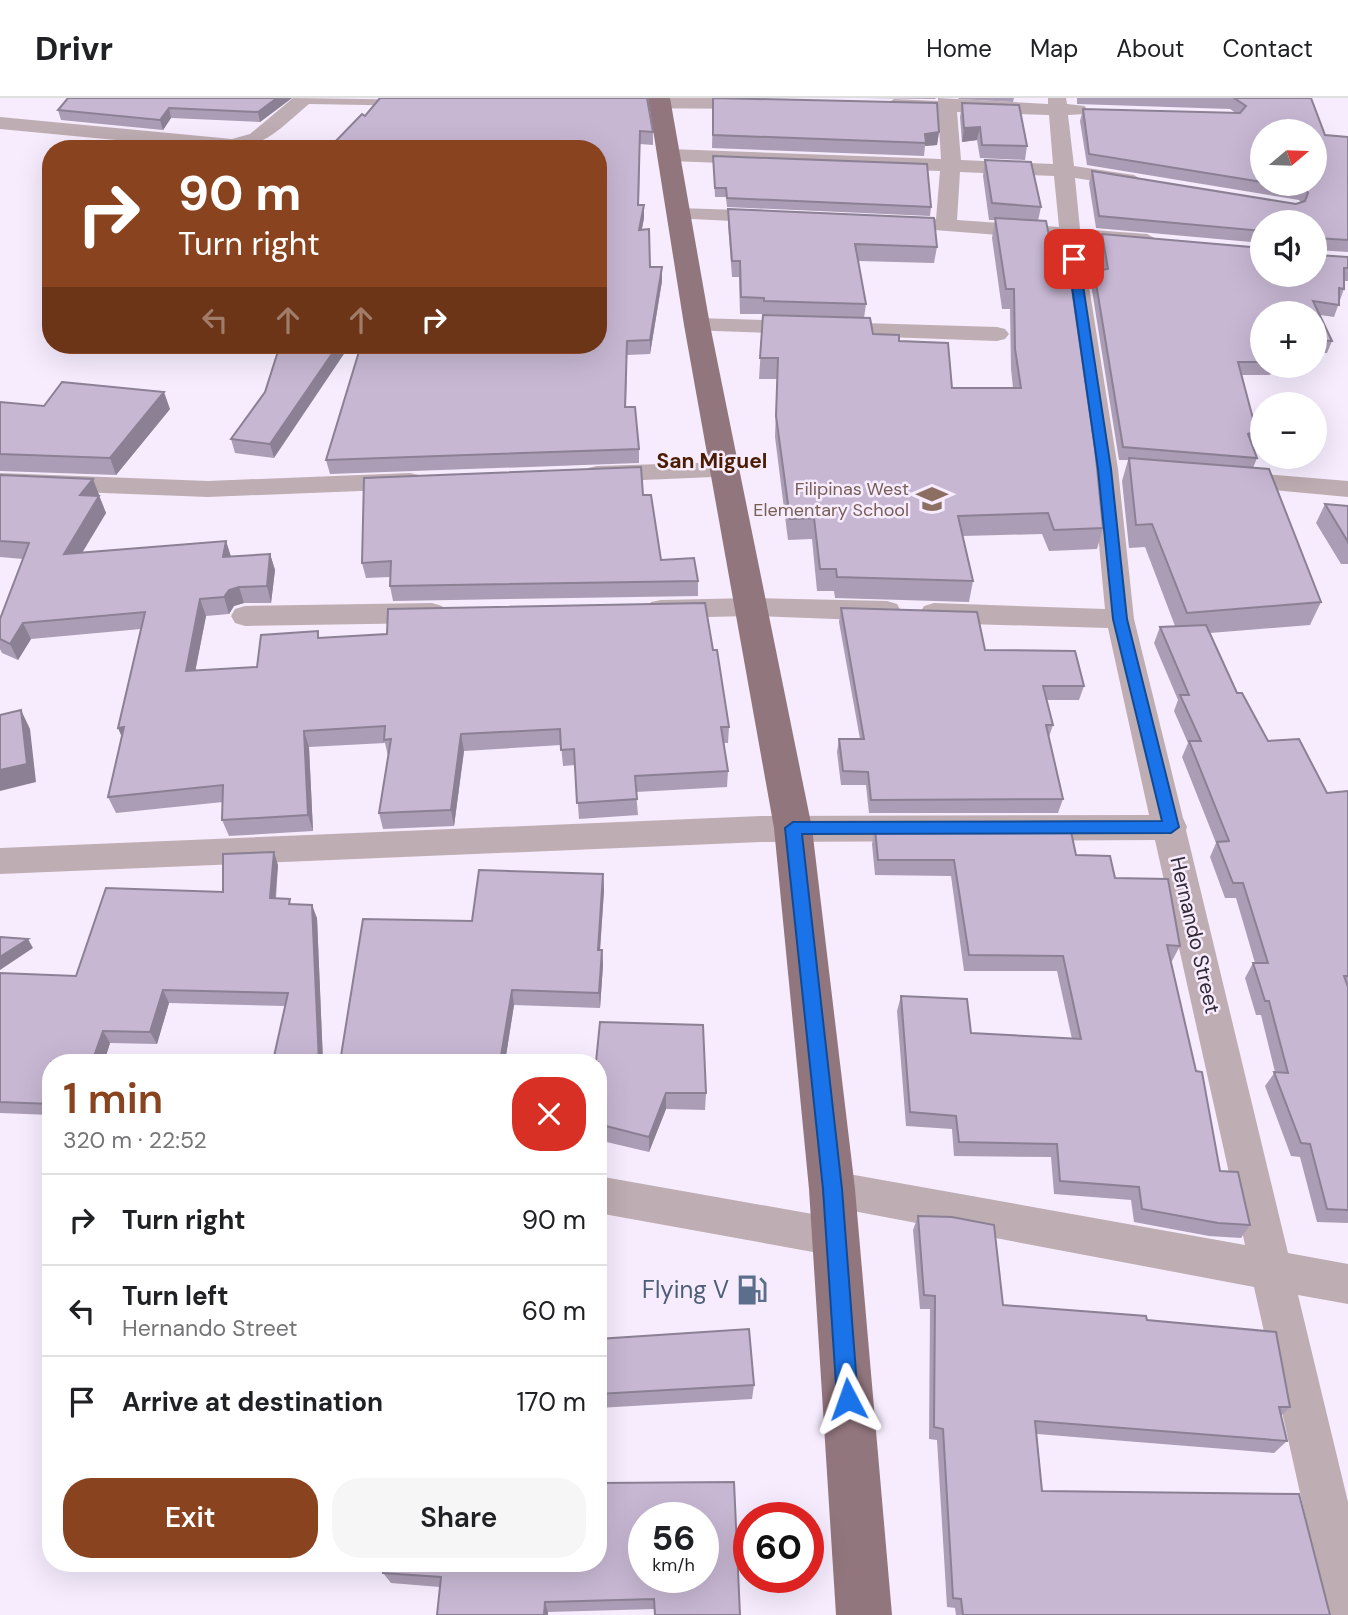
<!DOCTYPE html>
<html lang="en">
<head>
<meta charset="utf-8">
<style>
  :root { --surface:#fff; --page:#f6f6f6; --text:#202124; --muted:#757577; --line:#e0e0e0; --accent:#89431e }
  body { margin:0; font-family:"DM Sans",sans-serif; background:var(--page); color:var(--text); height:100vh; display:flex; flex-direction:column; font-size:26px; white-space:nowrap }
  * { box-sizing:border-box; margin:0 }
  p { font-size:23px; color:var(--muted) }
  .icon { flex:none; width:38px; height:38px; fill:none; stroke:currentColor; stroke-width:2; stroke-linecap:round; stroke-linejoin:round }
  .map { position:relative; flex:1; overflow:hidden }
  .side { position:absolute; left:42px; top:956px; width:565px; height:518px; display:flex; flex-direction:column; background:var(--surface); border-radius:28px; box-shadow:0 7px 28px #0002 }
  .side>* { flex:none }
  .banner { position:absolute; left:42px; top:42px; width:565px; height:214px; border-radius:28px; box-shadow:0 7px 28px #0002; background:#89431e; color:#fff; overflow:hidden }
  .needle { width:46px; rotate:71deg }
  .tools { position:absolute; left:1250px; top:21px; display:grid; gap:14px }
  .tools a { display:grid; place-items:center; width:77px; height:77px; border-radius:50%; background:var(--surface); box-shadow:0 7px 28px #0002; font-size:35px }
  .speed { position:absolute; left:628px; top:1404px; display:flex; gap:14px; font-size:35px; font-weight:700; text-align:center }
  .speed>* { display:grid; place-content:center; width:91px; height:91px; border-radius:50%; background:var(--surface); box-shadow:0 7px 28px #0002; line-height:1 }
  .speed small { font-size:18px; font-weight:400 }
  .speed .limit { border:10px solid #d22; background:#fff; color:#111 }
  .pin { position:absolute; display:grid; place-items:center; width:60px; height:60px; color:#fff; margin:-30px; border-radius:14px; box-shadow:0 4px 10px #0006 }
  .me { position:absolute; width:77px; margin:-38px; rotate:356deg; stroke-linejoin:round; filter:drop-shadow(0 0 5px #0008) }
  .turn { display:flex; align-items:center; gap:24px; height:147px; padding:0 21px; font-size:32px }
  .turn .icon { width:91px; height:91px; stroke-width:2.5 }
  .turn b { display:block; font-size:49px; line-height:60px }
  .lanes { display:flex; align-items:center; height:66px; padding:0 21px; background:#0003; justify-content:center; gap:35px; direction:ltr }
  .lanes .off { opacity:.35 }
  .round { display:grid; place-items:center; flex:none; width:74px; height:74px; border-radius:28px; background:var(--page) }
  .summary { display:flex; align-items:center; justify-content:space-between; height:119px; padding:0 21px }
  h1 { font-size:42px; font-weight:600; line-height:52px; color:var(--accent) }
  .primary-button { display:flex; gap:14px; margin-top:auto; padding:14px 21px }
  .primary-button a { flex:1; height:80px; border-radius:28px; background:var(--accent); color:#fff; font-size:28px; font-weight:600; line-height:80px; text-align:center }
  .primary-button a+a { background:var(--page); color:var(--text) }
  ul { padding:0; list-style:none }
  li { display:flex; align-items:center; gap:21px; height:91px; padding:0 21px; border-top:2px solid var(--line) }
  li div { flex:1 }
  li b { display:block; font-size:26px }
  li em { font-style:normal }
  header { display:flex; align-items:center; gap:42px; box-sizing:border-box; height:98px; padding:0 35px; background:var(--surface); border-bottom:2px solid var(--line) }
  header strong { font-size:33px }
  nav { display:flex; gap:38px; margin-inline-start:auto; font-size:24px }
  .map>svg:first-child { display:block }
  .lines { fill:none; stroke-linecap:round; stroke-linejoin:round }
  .minor { fill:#beadb2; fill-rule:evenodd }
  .primary { fill:#92767d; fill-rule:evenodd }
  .wall { fill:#ab9db5; fill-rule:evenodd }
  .shaded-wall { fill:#8b8094 }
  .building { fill:#c7b7d3; stroke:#8b8094; stroke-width:2; fill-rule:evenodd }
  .route { fill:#1a73e8; stroke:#114b97; stroke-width:2 }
  .labels { text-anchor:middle; stroke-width:5; stroke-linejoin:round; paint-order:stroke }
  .far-education-label { font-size:18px; fill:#785e54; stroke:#f6ecfe; text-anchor:end }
  .far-quarter-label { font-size:21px; font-weight:bold; fill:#4b1c02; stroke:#f6ecfe }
  .street-label { font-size:21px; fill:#312a35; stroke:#f6ecfe }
  .near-service-label { font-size:24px; fill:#4e5e75; stroke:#f6ecfe; text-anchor:end }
</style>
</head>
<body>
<header>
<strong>Drivr</strong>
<nav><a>Home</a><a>Map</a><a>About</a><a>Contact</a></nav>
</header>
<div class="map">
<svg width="1348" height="1517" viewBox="0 0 1348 1517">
  <rect width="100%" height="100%" fill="#f6ecfe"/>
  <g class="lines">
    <path class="minor" d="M293 0 432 2 423 8 309 6C270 39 264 51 211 51L0 31V19L232 41 250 36Z
      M628 0H762L768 5 759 11 621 10 619 6Z
      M938 0 1048 6V0H1066L1067 6 1085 8 1087 12 1085 16 1068 17 1074 68 1134 77 1144 83 1134 89 1075 80 1080 131 1147 136 1158 142 1147 148 1082 144 1118 371 1134 521 1183 720 1187 729 1186 732 1288 1155 1348 1166V1206L1298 1197 1348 1404V1517H1330L1324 1502 1254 1189 832 1109 818 1104 812 1091 818 1078 832 1073 1245 1147 1155 742 761 744 0 776V750L761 718 1149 717 1108 530 934 525 924 522 920 515 924 508 934 505 1105 511 1092 371 1061 142 883 128 879 124 883 120 890 118 936 121 940 73 669 63 659 57 669 51 941 61 938 14 894 13 885 7 894 1 938 3ZM957 14 1049 17 1053 66 961 62ZM960 74 1054 78 1059 129 957 122Z
      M678 110 773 113 783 119 773 125 671 120 668 116Z
      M697 220 997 229 1005 231 1009 236 1005 241 997 243 689 232 685 227 689 222Z
      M727 364 736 366 740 372 736 378 597 384 588 382 584 376 588 370 597 368Z
      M1229 373 1348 383V399L1220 387 1216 381 1220 375Z
      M0 375 208 383 410 375 419 377 423 383 419 389 410 391 208 399 0 391Z
      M752 500 887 503 897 506 901 513 897 520 887 523 752 518 661 520 651 518 647 511 651 504 661 502Z
      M432 505 442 508 446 515 442 522 432 525 245 528 235 525 231 518 235 511 245 508Z
      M598 1078 835 1120 849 1125 855 1139 849 1153 835 1158 598 1115Z"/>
    <path class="primary" d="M648 0H670L710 227 812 730 855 1091 892 1517H836L809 1091 774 730 684 227Z"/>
  </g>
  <path class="wall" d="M292 0 260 24 171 20 163 32 61 22 58 12Z
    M713 0 939 34 937 47 925 48 924 58 712 50Z
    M862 0H936L935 1Z
    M958 0H1014L1013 4 959 1Z
    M1077 0H1311L1325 37 1348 39V154L1317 152V157L1348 159V183H1344V191L1334 219 1320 217 1332 243 1327 255H1314V215H1262V268H1274L1270 277H1241L1251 345 1257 360 1253 370 1321 504 1310 527 1210 535 1237 595 1268 643 1327 695 1348 693V1125L1317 1124 1300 1059 1291 1058 1265 988 1275 974 1261 917H1256L1245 880 1253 865H1255L1236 800H1225L1210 759 1216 745 1182 659 1188 645 1174 613 1178 602 1154 545 1160 529 1175 528 1145 449 1129 450 1122 383 1128 362H1119L1091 186 1094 173 1103 172 1099 148 1102 136 1314 177 1262 124V145L1096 130 1089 85 1092 73 1296 106 1301 104 1299 102 1087 67 1080 23 1083 11 1236 15 1230 11 1077 6ZM1262 33 1314 86H1262Z
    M962 5 1027 48 1025 62 980 60 977 42 962 44 960 19Z
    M365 18 653 34V47L640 46 639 107 644 120 642 131 650 169H662V183L650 256 627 257 626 309 639 351V365L330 376 326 362 598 51Z
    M713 58 931 109 930 118 727 109 726 99H715Z
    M985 62 1041 109 1038 123 1103 430 1097 451 1049 453 1042 436 963 438 973 483 969 504 835 500 834 493H817L812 441 788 442 775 339 777 281H759L763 216H740L739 179H732L728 127V111L937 149 934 165 858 163 866 206 864 220 873 236 899 243 952 290H1013L1011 271 1010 211H1002L992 140 995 122H989L983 78Z
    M265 294 274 360 235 355 231 341Z
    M0 304 44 308 170 311 116 377 0 373Z
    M0 377 93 381 106 415 82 455 226 443 231 459 270 456 275 472 271 505H244L234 508 229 516 206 518 195 573 257 569 320 540 713 552 729 629 728 645H724L728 673 727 689 636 694 638 717 579 721 575 667 563 668 561 647 464 653 454 728 383 731 379 715 388 658 385 645 309 649 313 733 229 738 222 722 223 704 116 715 108 699 122 639 118 630 141 531 31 541 18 562 2 555 0 551V521L23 461 0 459Z
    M643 397 661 462 698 483V498L393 503 390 488V479L366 480 362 465Z
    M1325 406 1348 408V466H1341L1316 425Z
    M841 510 985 552 1084 588 1079 602H1047L1053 627 1049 639 1063 701 1058 715H869L866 687H841L837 654 839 641H860L839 524Z
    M875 730 1076 757 1115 780 1180 848 1172 863H1170L1220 1073 1250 1127 1241 1140 1209 1138 1134 1124 1131 1102 1054 1096 1051 1059 954 1058 952 1031 906 1028 897 913 901 898 971 935 1072 941 1057 873H964L951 778 875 777 872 746Z
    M278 767 276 801 292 806 317 820 323 964H274L273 963 285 908 169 905 157 946 110 945 104 964H51V1017L0 1015V875L76 878 223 794Z
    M603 776 604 792 600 852H602L603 867 600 910 514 907 505 964H340L472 823Z
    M598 964 706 995 705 1012 666 1011 649 1054 598 1042Z
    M918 1118 1003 1207 1147 1222 1290 1309 1281 1318 1287 1343 1274 1355 1037 1336 1042 1393 1330 1517H956L955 1510 947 1509 937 1342 929 1341 930 1211H920L913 1132Z
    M598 1202H600L601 1218 600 1241 754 1287 752 1301 598 1310Z
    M734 1384 655 1511 548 1514V1517H437L440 1489 391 1485 383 1475 384 1469 267 1468 264 1465H598Z"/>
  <path class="shaded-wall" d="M277 0H292L260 24 258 14Z
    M169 10 171 20 163 32 160 22Z
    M980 29 977 42 962 44 964 30Z
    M939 34 937 47 925 48V36Z
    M644 107V120L639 145V132Z
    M662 169V183L650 256V242Z
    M338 247H350L274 360 270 346Z
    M164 294 170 311 116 377 110 360Z
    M1256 332 1251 345 1248 336Z
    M93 381 99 397 87 413 80 397Z
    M99 398 106 415 71 473 64 456Z
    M226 443 231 459H223Z
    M270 456 275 472 271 505 267 488Z
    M239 489 244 505 234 508 229 516 224 499 229 492Z
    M200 501 206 518 192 590 186 573Z
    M23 525 31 541 18 562 10 546Z
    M21 612 30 631 36 684 0 693V672Z
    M124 629 125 646 118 630Z
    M304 633 309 649 313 733 308 717Z
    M461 636 464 653 454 728 451 712Z
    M274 754 278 767 274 813 270 800Z
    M603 776 604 792 599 867 598 852Z
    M312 807 317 820 323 964H319Z
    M28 841 33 850 0 872V859Z
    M602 852 603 867 600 910 599 895Z
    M163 892 169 905 157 946 150 934Z
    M512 892 514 907 505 964H500Z
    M103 933 110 945 104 964H92Z
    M666 995V1011L649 1054V1039Z
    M600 1202 601 1218 599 1256 598 1224Z
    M545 1504 548 1514V1517H544Z"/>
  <path class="building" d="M68 0H277L258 14 169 10 160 22 58 12Z
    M380 0H647L653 34 640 33 638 107H644L639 132 649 131 650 169H662L650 242 627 243 625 309H635L639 351 326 362 361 247H598V51H328L362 16 365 18Z
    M713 0 937 5 939 34 925 36 926 45 713 37Z
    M1234 0H1311L1325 37 1348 39V142L1317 140V157L1348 159V170H1344V191L1339 190V207L1313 203 1332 243 1314 242V215H1262V264H1238L1256 332 1248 336 1257 360 1123 349 1094 173 1108 171 1102 136 1262 150V177H1314V124H1262V133L1099 118 1092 73 1296 106 1305 103 1308 95 1304 90 1275 86H1314V33H1262V84L1089 56 1083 11 1240 15 1246 8Z
    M962 5 1019 7 1027 48 982 47 980 29 964 30Z
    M713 58 927 66 931 109 727 100 726 90H715Z
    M985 62 1031 64 1041 109 992 105Z
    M728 111 934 120 937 149 855 146 866 206 764 203V200L741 199 740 163H732Z
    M995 120 1046 123 1056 172 1069 170 1095 350 1103 430 1054 432 1048 415 958 418 973 483 837 479 836 471H820L814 420 790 421 776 318 778 260H760L763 217 870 220 873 236 899 237V243L948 245 952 290H1021L1015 251 1014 191H1006Z
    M280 247H338L270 346 231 341 265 294Z
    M62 284 164 294 110 360 0 356V304L44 308Z
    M1129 360 1269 371 1321 504 1187 515 1152 426 1136 427Z
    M641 369 643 397H651L661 462 694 460 698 483 390 488 391 463 362 465 364 380Z
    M0 377 93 381 80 397 99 398 64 456 226 443 223 459 270 456 267 488 239 489 229 492 224 499 200 501 186 573 257 569 261 537 318 533V540L387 536 388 511 705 505 713 552H717L729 629H721L728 673 635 678 637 701 577 705 574 651 561 652 560 631 461 636 451 712 379 715 391 641 384 642 385 628 304 633 308 717 222 722 223 687 108 699 124 629 118 630 145 514 23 525 10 546 0 541V521L29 445 0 443Z
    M1325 406 1348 408V444Z
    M841 510 977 514 985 552 1075 553 1084 588H1043L1053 627H1046L1063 701 871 702 868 674 843 673 839 641H864Z
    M1206 527 1237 595H1242L1268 643 1299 641 1327 695 1348 693V878H1344L1348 889V1112L1327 1111 1310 1046 1301 1045 1274 974 1288 975 1269 903H1265L1253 865H1268L1243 785H1233L1217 744 1229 743 1189 643H1201L1180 597H1189L1160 529Z
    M21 612 27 666 0 672V617Z
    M1070 729 1076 757 1110 758 1115 780 1168 781 1180 848 1167 847 1196 973 1202 974 1220 1073 1238 1074 1250 1127 1218 1125 1142 1111 1139 1089 1060 1083 1057 1046 959 1044 956 1018 910 1014 901 898 967 901 971 935 1081 941 1063 858 969 857 954 762H878L875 730Z
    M274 754 270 800 290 801 289 806 312 807 319 964 273 963 288 895 163 892 150 934 103 933 92 964H51V1006L0 1004V875L76 878 106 790 223 794V756Z
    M479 772 603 776 598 852H602L599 895 512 892 500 964H340L363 821 472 823Z
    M0 839 28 841 0 859Z
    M600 924 703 927 706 995H666L649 1039 598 1026V964H596Z
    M918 1118 952 1119 994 1127 1003 1207 1146 1218 1147 1222 1276 1234 1290 1309H1279L1287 1343 1035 1323 1042 1393 1299 1396 1330 1517H963L961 1501 953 1500 943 1331 934 1329 935 1198 924 1197Z
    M749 1231 754 1287 598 1296V1241Z
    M734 1384 740 1517H655L654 1501 545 1504 544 1517H437L441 1479 383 1475 385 1465H598V1385ZM644 1419H704V1479H644Z"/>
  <path class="route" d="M1074 158 1079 161 1111 371 1127 521 1179 729 1171 735 802 736 842 1091 858 1301 855 1309 848 1312 840 1309 837 1301 823 1091 785 730 793 724 1162 723 1113 521 1098 371 1068 161Z"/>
  <defs>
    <g id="school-bare" transform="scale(2.415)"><path d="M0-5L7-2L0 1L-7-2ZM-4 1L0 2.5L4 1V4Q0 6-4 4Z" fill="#8d6e63" stroke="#f6ecfe" stroke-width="2.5" paint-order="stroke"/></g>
    <g id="fuel-bare" transform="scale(2.415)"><path d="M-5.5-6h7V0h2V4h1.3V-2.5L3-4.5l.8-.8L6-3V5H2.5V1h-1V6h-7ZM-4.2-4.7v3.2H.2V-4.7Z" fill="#5c6f8a" stroke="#f6ecfe" stroke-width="2.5" paint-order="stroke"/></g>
  </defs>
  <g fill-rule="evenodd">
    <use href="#school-bare" x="932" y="401"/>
    <use href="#fuel-bare" x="752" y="1192"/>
  </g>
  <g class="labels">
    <g class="far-education-label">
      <text x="909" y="397">Filipinas West<tspan x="909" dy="21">Elementary School</tspan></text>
    </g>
    <g class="far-quarter-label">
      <text x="712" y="370">San Miguel</text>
    </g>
    <g class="street-label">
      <text transform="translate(1195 837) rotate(77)" y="7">Hernando Street</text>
    </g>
    <g class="near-service-label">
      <text x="729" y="1200">Flying V</text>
    </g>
  </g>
</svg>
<div class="tools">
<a><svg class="needle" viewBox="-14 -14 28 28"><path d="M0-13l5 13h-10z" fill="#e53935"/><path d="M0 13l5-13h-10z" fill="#757577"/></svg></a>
<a><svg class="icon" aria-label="sound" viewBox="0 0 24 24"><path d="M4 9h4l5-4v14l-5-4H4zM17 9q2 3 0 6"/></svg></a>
<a>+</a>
<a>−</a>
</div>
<div class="speed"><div>56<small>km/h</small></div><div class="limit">60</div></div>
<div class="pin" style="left:1074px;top:161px;background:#d93025"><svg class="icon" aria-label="arrive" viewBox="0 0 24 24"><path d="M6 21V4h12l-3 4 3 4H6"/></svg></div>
<svg class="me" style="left:848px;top:1301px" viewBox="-20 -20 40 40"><path d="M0-17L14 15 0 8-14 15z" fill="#1a73e8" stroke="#fff" stroke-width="4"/></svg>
<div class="banner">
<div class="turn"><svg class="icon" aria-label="right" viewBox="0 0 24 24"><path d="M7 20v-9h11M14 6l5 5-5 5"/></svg><div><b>90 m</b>Turn right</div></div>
<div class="lanes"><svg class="icon off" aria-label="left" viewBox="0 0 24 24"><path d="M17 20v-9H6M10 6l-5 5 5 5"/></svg><svg class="icon off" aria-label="ahead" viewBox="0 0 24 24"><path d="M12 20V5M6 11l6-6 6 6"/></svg><svg class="icon off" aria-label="ahead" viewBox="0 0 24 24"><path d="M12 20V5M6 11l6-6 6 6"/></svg><svg class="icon" aria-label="right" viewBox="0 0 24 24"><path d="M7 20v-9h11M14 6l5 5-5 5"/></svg></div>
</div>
<section class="side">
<div class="summary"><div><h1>1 min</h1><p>320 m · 22:52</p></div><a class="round" style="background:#d93025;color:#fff"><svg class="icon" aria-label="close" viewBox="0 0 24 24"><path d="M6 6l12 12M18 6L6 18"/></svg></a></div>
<ul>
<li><svg class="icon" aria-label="right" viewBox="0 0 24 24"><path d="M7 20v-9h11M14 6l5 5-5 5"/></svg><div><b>Turn right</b></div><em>90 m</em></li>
<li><svg class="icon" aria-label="left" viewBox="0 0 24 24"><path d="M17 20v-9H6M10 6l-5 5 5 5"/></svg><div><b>Turn left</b><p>Hernando Street</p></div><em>60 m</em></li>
<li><svg class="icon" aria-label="arrive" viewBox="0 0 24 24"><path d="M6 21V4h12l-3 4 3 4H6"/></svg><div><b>Arrive at destination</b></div><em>170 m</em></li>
</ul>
<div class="primary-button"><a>Exit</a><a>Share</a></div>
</section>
</div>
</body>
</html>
